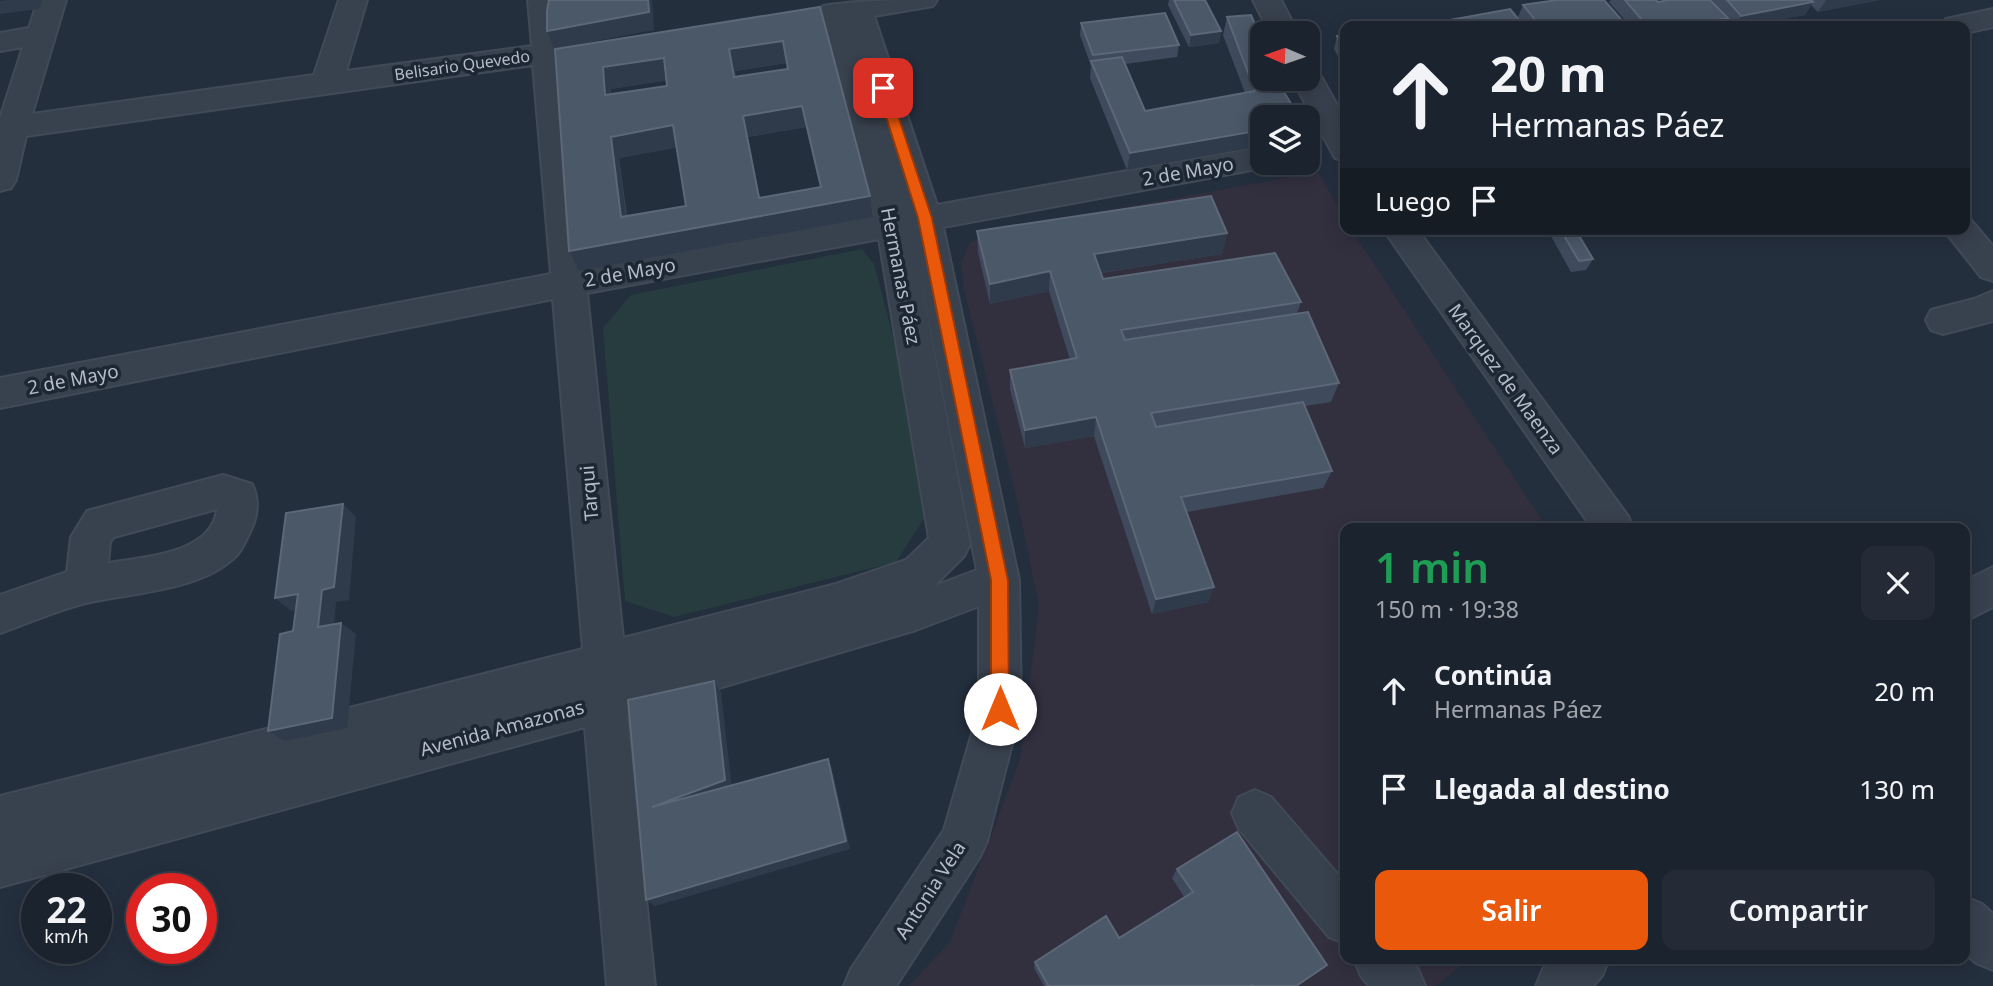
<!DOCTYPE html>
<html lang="es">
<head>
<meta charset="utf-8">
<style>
  :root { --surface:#1b232e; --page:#242b36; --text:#f1f3f6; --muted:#a0a4aa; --line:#39404a; --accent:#ea580c }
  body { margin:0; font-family:"Noto Sans",sans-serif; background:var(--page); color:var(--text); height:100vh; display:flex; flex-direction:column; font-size:26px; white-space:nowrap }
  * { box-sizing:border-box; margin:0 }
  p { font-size:23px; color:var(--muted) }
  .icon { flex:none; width:38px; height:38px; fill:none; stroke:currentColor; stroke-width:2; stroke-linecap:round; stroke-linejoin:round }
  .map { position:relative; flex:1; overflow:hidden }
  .details { position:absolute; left:1340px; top:523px; width:630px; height:441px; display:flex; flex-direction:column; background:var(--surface); border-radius:14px; box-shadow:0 4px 18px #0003,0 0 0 2px var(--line) }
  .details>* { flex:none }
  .guide { position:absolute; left:1340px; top:21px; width:630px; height:214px; border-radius:14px; box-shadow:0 4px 18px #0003,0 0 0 2px var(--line); background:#1b232e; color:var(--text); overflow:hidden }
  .needle { width:46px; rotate:272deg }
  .buttons { position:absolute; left:1250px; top:21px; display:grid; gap:14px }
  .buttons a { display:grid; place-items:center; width:70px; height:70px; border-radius:14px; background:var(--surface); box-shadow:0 4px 18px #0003,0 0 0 2px var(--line); font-size:35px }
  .speed { position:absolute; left:21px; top:873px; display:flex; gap:14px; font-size:35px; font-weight:700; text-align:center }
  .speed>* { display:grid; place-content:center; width:91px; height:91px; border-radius:50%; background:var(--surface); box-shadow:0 4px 18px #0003,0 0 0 2px var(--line); line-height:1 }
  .speed small { font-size:18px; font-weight:400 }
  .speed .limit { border:10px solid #d22; background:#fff; color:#111 }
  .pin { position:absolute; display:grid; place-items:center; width:60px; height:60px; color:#fff; margin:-30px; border-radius:14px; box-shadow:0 4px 10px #0006 }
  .me { position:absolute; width:77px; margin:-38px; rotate:0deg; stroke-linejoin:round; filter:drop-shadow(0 0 5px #0008) }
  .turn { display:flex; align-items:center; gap:24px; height:147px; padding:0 35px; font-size:32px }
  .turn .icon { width:91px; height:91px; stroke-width:2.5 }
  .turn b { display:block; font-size:49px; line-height:60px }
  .then { display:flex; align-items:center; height:66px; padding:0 35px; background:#0003; gap:14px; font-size:26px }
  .round { display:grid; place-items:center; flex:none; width:74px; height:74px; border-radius:14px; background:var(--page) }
  .overview { display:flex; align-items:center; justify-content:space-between; height:119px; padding:0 35px }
  h1 { font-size:42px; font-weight:600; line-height:52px; color:#1e9e55 }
  .action { display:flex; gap:14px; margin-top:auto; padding:14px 35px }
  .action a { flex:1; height:80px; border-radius:14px; background:var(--accent); color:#fff; font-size:28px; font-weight:600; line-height:80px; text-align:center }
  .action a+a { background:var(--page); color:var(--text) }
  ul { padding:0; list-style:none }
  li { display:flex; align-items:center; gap:21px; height:98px; padding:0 35px }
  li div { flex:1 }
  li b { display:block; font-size:26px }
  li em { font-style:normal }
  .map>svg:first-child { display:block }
  .medical { fill:#32303f }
  .green { fill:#263c3f }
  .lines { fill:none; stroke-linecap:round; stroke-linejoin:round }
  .minor-casing { stroke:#414a57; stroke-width:4 }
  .minor { fill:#38414e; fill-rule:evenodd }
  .wall { fill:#3f4b5c; fill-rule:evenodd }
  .shaded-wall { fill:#2f3b4b }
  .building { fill:#4b5868; stroke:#5c6777; stroke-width:2; fill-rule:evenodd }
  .route { fill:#ea580c; stroke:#983908; stroke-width:2 }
  .labels { text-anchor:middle; stroke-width:7; stroke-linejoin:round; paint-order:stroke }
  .far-street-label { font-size:16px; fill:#b4bcc9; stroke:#1d2633 }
  .street-label { font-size:19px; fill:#b4bcc9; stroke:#1d2633 }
</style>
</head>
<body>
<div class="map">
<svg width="1993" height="986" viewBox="0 0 1993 986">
  <rect width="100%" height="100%" fill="#242f3e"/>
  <path class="medical" d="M1318 172 1346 221V229H1351L1547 528H1346V959H1469L1436 986H909L950 942 1020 760 1039 606 1018 504 964 289 961 263 970 243 990 232Z"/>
  <path class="green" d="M862 249 874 264 936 500 896 562 674 617 625 601 603 328 631 295Z"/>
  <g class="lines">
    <g class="minor-casing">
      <path id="minor" d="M38 0H66L32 114 314 75 339 0H367L346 71 532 46 528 0H556L561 42 580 43 585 50 580 57 563 61 584 267 874 216 819 12 823 6C859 0 900 0 937 0L933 6 874 16 937 205 1262 147V163H1275L1273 166 943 227 1019 580 1021 709 987 841 980 857 896 986H844L851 969 944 830 979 709V606L916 630 627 715 655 986H607L585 727 0 887V796L583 649 553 299 0 408V378L551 274 533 65 26 136 16 180 11 188 0 191V118L23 47 0 51V33L29 28ZM912 233 977 570 934 586 964 556 970 544ZM879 239 929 538 906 560 836 584 623 638 587 293Z
        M1253 0H1281L1298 33H1270Z
        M1993 9V27L1965 33V26H1942L1946 19Z
        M1307 68 1318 71 1346 121V161L1335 158 1292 79H1307Z
        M1965 219 1971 220 1993 246V281L1981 277 1943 229H1965Z
        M1383 229H1417L1628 516 1633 528H1592Z
        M1993 291V321L1943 334 1931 330 1926 320 1931 310 1974 299Z
        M223 475 252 484C259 499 258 515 251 530 247 538 243 548 238 554 204 591 133 592 86 603 57 610 29 623 0 633V595L67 572 71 537 87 511ZM217 509C213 554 143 557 108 563L110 542 114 537Z
        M1993 567V607L1965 621V581Z
        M1255 790 1271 797 1346 884V944L1329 937 1239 829 1232 813 1239 797Z
        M1965 897 1982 904 1993 914V970L1976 963 1965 953Z
        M1354 959H1410L1418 969 1425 986H1369L1361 976Z
        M1552 959H1609L1602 976 1593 986H1536L1543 969Z"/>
    </g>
    <use href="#minor" class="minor"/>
  </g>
  <path class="wall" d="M1169 0H1205L1221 31 1219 43 1189 47 1168 5Z
    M1611 0H1656L1658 2 1663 1 1662 0H1879L1818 12 1811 5 1805 15 1744 26H1731L1726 20 1722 26H1630L1609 2Z
    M1523 5 1627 26H1525L1518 17Z
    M820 7 870 196 873 217 579 271 569 251 555 49ZM787 63 788 69 736 77 735 71ZM667 80V86L611 95V89ZM806 127 820 187 760 198 748 137ZM677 147 686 206 627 216 619 158Z
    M1227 17 1277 79 1127 170 1090 78 1091 66 1080 35 1081 23 1179 45 1177 57 1125 64 1145 111 1245 93 1223 35Z
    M1346 35V71L1334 49 1337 36Z
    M1547 229H1575L1593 259 1586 270 1571 272Z
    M977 231 1227 233 1222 254 1101 273 1103 279 1301 302 1297 313 1339 383 1331 402 1305 406 1332 471 1323 488 1187 512 1214 587 1208 602 1152 614 1094 436 1025 448 1010 389V370L1070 360 1049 291 990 304 978 252Z
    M1177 869 1296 986H1044L1034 968 1035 962 1119 938 1184 897 1172 878Z"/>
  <path class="shaded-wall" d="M5 0H42L39 9 0 14V1Z
    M648 0H652L654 30 554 49 547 31Z
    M1826 0H1879L1818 12Z
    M1813 2 1805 15 1744 26H1735L1741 16Z
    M1728 18 1722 26H1683Z
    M1221 31 1219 43 1189 47 1191 35Z
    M783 41 787 63 735 71 739 99 734 77 729 49Z
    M664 58 670 80 611 89 613 117 605 95 603 67Z
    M802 106 806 127 748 137 763 216 870 196 873 217 579 271 569 251 759 198 743 116Z
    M673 125 680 147 619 158 629 238 621 217 611 137Z
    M1262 130V146L1127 170 1130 153Z
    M1227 233 1222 254 1092 274 1094 254Z
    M1050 271 1049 291 990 304V284Z
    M1096 417 1094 436 1025 448V430Z
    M343 504 356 517 349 600 336 602 333 639 318 627 322 590Z
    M1214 587 1208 602 1152 614 1156 599Z
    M298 594 313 606 291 611 275 598Z
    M341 623 356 634 347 728 285 741 268 731Z
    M714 681 721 692 732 789 652 807Z
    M828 759 832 769 850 849 655 906 646 900Z"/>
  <path class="building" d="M549 0H648L649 12 547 31V11Z
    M1174 0H1205L1221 31 1191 35Z
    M1557 0H1604L1627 26H1540L1523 5Z
    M1625 0H1656L1658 2 1669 0H1710L1728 18 1683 26H1647Z
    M1727 0H1811L1813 2 1741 16Z
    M820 7 870 196 569 251 555 49ZM783 41 788 69 734 77 729 49ZM664 58 667 86 605 95 603 67ZM802 106 821 187 759 198 743 116ZM673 125 686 206 621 217 611 137Z
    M1510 9 1524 26H1437L1434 23Z
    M1165 13 1179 45 1093 55 1081 23Z
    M1251 15 1262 41V79H1277L1281 87 1299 117H1262V130L1130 153 1091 61 1122 57 1145 111 1255 91 1227 17Z
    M1421 21 1424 26H1394Z
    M1346 35V52L1337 36Z
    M1211 196 1227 233 1094 254 1103 279 1275 253 1301 302 1121 330 1125 340 1308 312 1339 383 1151 413 1156 427 1303 402 1332 471 1181 497 1214 587 1156 599 1096 417 1025 430 1010 370 1077 358 1050 271 990 284 977 231Z
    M1560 229H1575L1593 259 1579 261Z
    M343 504 334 587 322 590 318 627 341 623 332 718 268 731 280 634 293 631 298 594 275 598 286 513Z
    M714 681 725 780 652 807 828 759 846 841 646 900 628 700Z
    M1237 832 1327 965 1296 986H1253L1252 985 1250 986H1047L1048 985 1035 962 1106 916 1119 938 1193 892 1177 869Z"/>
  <path class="route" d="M883 83 889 88 932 218 1008 580 1009 709 1006 715 1000 718 993 715 991 709V580L918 218 877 88Z"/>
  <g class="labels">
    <g class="far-street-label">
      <text transform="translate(462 65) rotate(-8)" y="6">Belisario Quevedo</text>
    </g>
    <g class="street-label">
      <text transform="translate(1188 171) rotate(-10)" y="7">2 de Mayo</text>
      <text transform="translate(630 272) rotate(-10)" y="7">2 de Mayo</text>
      <text transform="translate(901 276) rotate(79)" y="7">Hermanas Páez</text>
      <text transform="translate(73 379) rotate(-11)" y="7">2 de Mayo</text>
      <text transform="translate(1506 379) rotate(54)" y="7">Marquez de Maenza</text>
      <text transform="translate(589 493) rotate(-95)" y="7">Tarqui</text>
      <text transform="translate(502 728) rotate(-15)" y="7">Avenida Amazonas</text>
      <text transform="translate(930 890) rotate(-57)" y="7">Antonia Vela</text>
    </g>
  </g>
</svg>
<div class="buttons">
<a><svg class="needle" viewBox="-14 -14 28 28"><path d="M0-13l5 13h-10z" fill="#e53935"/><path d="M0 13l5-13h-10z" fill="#a0a4aa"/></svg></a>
<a><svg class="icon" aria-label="layers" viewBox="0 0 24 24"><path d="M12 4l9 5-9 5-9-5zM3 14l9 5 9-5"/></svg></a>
</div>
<div class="speed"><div>22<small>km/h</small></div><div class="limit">30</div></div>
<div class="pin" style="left:883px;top:88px;background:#d93025"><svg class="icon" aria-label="arrive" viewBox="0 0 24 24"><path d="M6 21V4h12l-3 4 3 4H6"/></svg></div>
<svg class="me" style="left:1000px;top:709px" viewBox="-20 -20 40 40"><circle r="19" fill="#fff"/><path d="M0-13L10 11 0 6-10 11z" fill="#ea580c"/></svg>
<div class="guide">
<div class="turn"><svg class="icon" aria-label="ahead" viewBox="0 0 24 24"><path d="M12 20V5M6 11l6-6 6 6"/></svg><div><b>20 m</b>Hermanas Páez</div></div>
<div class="then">Luego<svg class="icon" aria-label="arrive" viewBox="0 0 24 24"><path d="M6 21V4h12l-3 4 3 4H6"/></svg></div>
</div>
<section class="details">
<div class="overview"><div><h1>1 min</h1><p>150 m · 19:38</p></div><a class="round"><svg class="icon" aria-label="close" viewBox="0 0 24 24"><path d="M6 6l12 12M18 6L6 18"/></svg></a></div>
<ul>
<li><svg class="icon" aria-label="ahead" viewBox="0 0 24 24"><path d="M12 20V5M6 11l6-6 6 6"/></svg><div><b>Continúa</b><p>Hermanas Páez</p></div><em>20 m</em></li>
<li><svg class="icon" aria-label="arrive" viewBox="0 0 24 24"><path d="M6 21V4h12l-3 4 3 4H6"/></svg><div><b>Llegada al destino</b></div><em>130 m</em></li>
</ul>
<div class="action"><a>Salir</a><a>Compartir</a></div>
</section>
</div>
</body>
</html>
